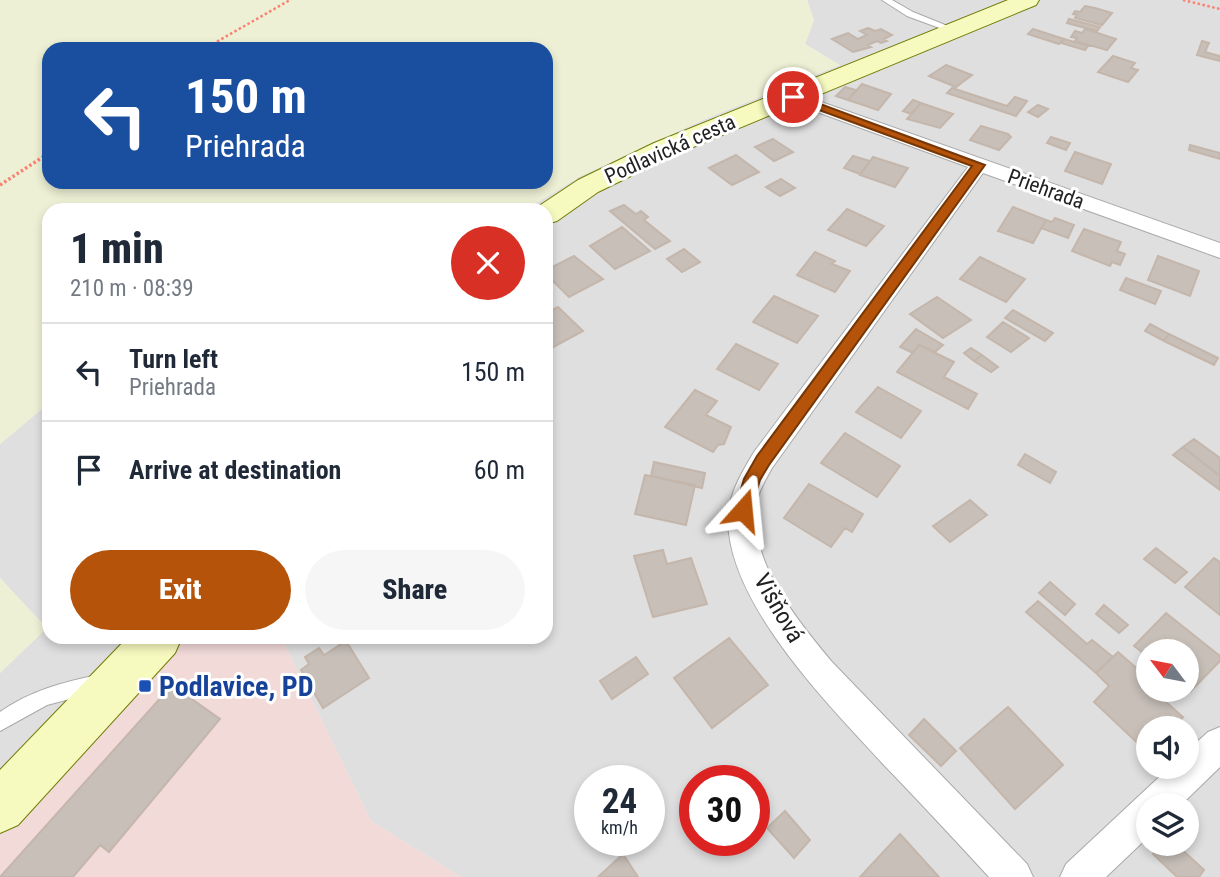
<!DOCTYPE html>
<html lang="en">
<head>
<meta charset="utf-8">
<style>
  :root { --surface:#fff; --page:#f6f6f7; --text:#1f2937; --muted:#747a83; --line:#e0e1e3; --accent:#b45309 }
  body { margin:0; font-family:"Roboto Condensed",sans-serif; background:var(--page); color:var(--text); height:100vh; display:flex; flex-direction:column; font-size:26px; white-space:nowrap }
  * { box-sizing:border-box; margin:0 }
  p { font-size:23px; color:var(--muted) }
  .icon { flex:none; width:38px; height:38px; fill:none; stroke:currentColor; stroke-width:2; stroke-linecap:round; stroke-linejoin:round }
  .map { position:relative; flex:1; overflow:hidden }
  .side { position:absolute; left:42px; top:203px; width:511px; height:441px; display:flex; flex-direction:column; background:var(--surface); border-radius:21px; box-shadow:0 4px 10px #0003 }
  .side>* { flex:none }
  .hud { position:absolute; left:42px; top:42px; width:511px; height:147px; border-radius:21px; box-shadow:0 4px 10px #0003; background:#1a4fa0; color:#fff; overflow:hidden }
  .needle { width:46px; rotate:302deg }
  .fabs { position:absolute; left:1136px; top:639px; display:grid; gap:14px }
  .fabs a { display:grid; place-items:center; width:63px; height:63px; border-radius:50%; background:var(--surface); box-shadow:0 4px 10px #0003; font-size:35px }
  .speed { position:absolute; left:574px; top:765px; display:flex; gap:14px; font-size:35px; font-weight:700; text-align:center }
  .speed>* { display:grid; place-content:center; width:91px; height:91px; border-radius:50%; background:var(--surface); box-shadow:0 4px 10px #0003; line-height:1 }
  .speed small { font-size:18px; font-weight:400 }
  .speed .limit { border:10px solid #d22; background:#fff; color:#111 }
  .pin { position:absolute; display:grid; place-items:center; width:60px; height:60px; color:#fff; margin:-30px; border:4px solid #fff; border-radius:50%; box-shadow:0 2px 7px #0007 }
  .me { position:absolute; width:77px; margin:-38px; rotate:18deg; stroke-linejoin:round; filter:drop-shadow(0 0 5px #0008) }
  .turn { display:flex; align-items:center; gap:24px; height:147px; padding:0 28px; font-size:32px }
  .turn .icon { width:91px; height:91px; stroke-width:2.5 }
  .turn b { display:block; font-size:49px; line-height:60px }
  .round { display:grid; place-items:center; flex:none; width:74px; height:74px; border-radius:37px; background:var(--page) }
  .summary { display:flex; align-items:center; justify-content:space-between; height:119px; padding:0 28px }
  h1 { font-size:42px; font-weight:800; line-height:52px }
  .primary-button { display:flex; gap:14px; margin-top:auto; padding:14px 28px }
  .primary-button a { flex:1; height:80px; border-radius:42px; background:var(--accent); color:#fff; font-size:28px; font-weight:800; line-height:80px; text-align:center }
  .primary-button a+a { background:var(--page); color:var(--text) }
  ul { padding:0; list-style:none }
  li { display:flex; align-items:center; gap:21px; height:98px; padding:0 28px; border-top:2px solid var(--line) }
  li div { flex:1 }
  li b { display:block; font-size:26px }
  li em { font-style:normal }
  .map>svg:first-child { display:block }
  .residential { fill:#e0dfdf; fill-rule:evenodd }
  .commercial { fill:#f2dad9 }
  .farmland { fill:#eef0d5; fill-rule:evenodd }
  .building { fill:#c7bfb8; stroke:#c4b6ab; stroke-width:2 }
  .lines { fill:none; stroke-linecap:round; stroke-linejoin:round }
  .lane-casing { stroke:#a9a9a9; stroke-width:2 }
  .street-casing { stroke:#a9a9a9; stroke-width:2 }
  .secondary-casing { stroke:#707d05; stroke-width:2 }
  .path-far1 { stroke:#fa8072; stroke-width:2.5; stroke-dasharray:2.5 2.5; stroke-linecap:butt }
  .path { stroke:#fa8072; stroke-width:3.5; stroke-dasharray:2.5 2.5; stroke-linecap:butt }
  .lane { fill:#fff; fill-rule:evenodd }
  .street { fill:#fff; fill-rule:evenodd }
  .secondary { fill:#f7fabf; fill-rule:evenodd }
  .route { fill:#b45309; stroke:#753606; stroke-width:2 }
  .transit-dot { fill:#1a4fb4; stroke:#fff; stroke-width:2.5 }
  .labels { text-anchor:middle; stroke-width:6; stroke-linejoin:round; paint-order:stroke }
  .far-street-label { font-size:21px; fill:#222; stroke:#fff }
  .street-label { font-size:24px; fill:#222; stroke:#fff }
  .near-transit-label { font-size:28px; font-weight:bold; fill:#164399; stroke:#fff; text-anchor:start }
</style>
</head>
<body>
<div class="map">
<svg width="1220" height="877" viewBox="0 0 1220 877">
  <rect width="100%" height="100%" fill="#f2efe9"/>
  <path class="residential" d="M807 0H1220V877H461L371 821 281 637H546V210H525L581 176 705 119 839 65 805 44 814 20ZM1148 651H1186V690H1148ZM1148 728H1186V766H1148ZM590 780H649V840H590ZM695 780H754V840H695ZM1148 805H1186V844H1148Z
    M49 403V637H184L0 830V673L46 628 0 578V444Z"/>
  <path class="commercial" d="M184 637H281L371 821 461 877H0V830Z"/>
  <path class="farmland" d="M0 0H807L814 20 805 44 840 65 705 119 581 176 525 210H49V403L0 444ZM49 49H546V182H49Z
    M0 578 47 628 0 673Z"/>
  <path class="building" d="M1085 6 1095 8 1112 13 1102 25 1075 18 1077 15 1073 14 1075 11 1080 12Z
    M1069 19 1100 27 1097 31 1067 23Z
    M868 28 875 31 881 29 892 35 884 39 887 41 881 43 877 41 868 45 871 47 853 52 832 39 848 33 858 39 867 35 860 31Z
    M1033 29 1064 39 1059 44 1028 34Z
    M1085 29 1116 39 1107 50 1075 41 1077 38 1071 37 1075 31 1082 33Z
    M1064 39 1088 46 1085 50 1061 43Z
    M1202 41 1209 43 1205 52 1220 56V61L1197 55Z
    M1113 56 1135 63 1131 68 1138 70 1128 82 1098 72Z
    M946 65 972 75 956 87 929 76Z
    M862 84 891 94 878 110 848 100Z
    M845 87 856 90 848 100 836 96Z
    M952 88 1007 106 1015 97 1027 101 1016 116 947 93Z
    M913 100 921 103 911 114 903 111Z
    M921 103 953 114 940 128 907 119Z
    M1038 105 1048 109 1038 117 1028 112Z
    M981 126 1008 134 1011 137 999 150 970 140Z
    M1051 137 1070 143 1066 150 1047 143Z
    M773 139 793 152 774 161 755 147Z
    M1190 145 1220 153V159L1189 150Z
    M1075 152 1111 164 1102 184 1065 171Z
    M736 155 759 172 732 185 709 168Z
    M853 156 870 161 860 174 844 168Z
    M873 157 908 168 895 187 860 175Z
    M781 179 795 188 780 196 766 187Z
    M624 205 636 214 641 211 648 217 644 220 670 241 655 249 610 211Z
    M1013 207 1046 220 1033 243 998 231Z
    M847 209 884 226 866 246 828 230Z
    M1055 218 1074 225 1068 238 1041 228 1046 220 1052 222Z
    M622 227 650 251 615 269 590 246Z
    M1084 229 1121 242 1117 251 1125 254 1120 265 1112 262 1110 266 1072 251Z
    M684 249 700 262 682 272 667 259Z
    M815 252 835 261 832 264 850 271 835 292 797 275Z
    M574 256 603 279 569 297 546 274V270Z
    M1158 256 1199 271 1190 296 1148 280Z
    M980 257 1025 279 1006 302 960 279Z
    M1126 278 1161 291 1155 304 1120 290Z
    M774 296 818 316 797 343 753 322Z
    M937 297 971 320 943 338 910 314Z
    M558 307 583 331 546 351V313Z
    M1013 310 1053 333 1045 341 1005 318Z
    M1003 322 1029 338 1011 352 987 337Z
    M1150 324 1169 334 1164 341 1145 331Z
    M916 329 943 345 935 352 919 345 913 353 900 347Z
    M1169 334 1218 358 1214 365 1164 341Z
    M736 344 778 364 759 390 717 369Z
    M919 345 954 362 944 377 977 394 968 409 897 372Z
    M971 348 982 355 974 361 964 353Z
    M982 355 998 367 991 372 974 361Z
    M878 387 921 411 901 438 856 412Z
    M695 390 717 401 706 415 731 427 724 444 718 445 713 452 665 427Z
    M845 433 900 466 877 497 821 463Z
    M1194 439 1220 458V476L1183 447Z
    M1183 447 1220 476V490L1173 455Z
    M1025 454 1056 472 1050 483 1018 465Z
    M654 462 705 473 702 488 651 476Z
    M645 475 695 485 686 525 635 514Z
    M809 484 863 514 852 532 845 528 831 547 784 518Z
    M970 500 987 515 950 542 933 526Z
    M1156 548 1187 572 1175 583 1144 559Z
    M663 550 667 564 691 558 707 604 653 617 634 556Z
    M1214 558 1220 562V615L1185 587Z
    M1050 582 1075 604 1065 615 1039 593Z
    M1038 601 1087 644 1092 640 1113 657 1096 673 1026 612Z
    M1104 605 1128 625 1119 633 1096 614Z
    M1166 613 1220 656V661L1190 692 1186 689V651H1148V657L1134 646Z
    M729 638 768 685 712 728 674 678Z
    M346 641 369 678 323 708 301 670 309 664 305 657 319 648 324 655Z
    M1118 652 1148 678V690H1158L1156 693 1183 717 1173 728H1148V753L1094 702 1109 686 1096 673Z
    M636 657 648 674 612 699 600 681Z
    M172 685 220 719 109 852 100 845 73 877H0Z
    M1008 707 1063 765 1015 809 960 748Z
    M924 719 956 751 941 766 909 735Z
    M785 811 810 840 794 858 767 828Z
    M900 834 939 877H860Z
    M1162 844H1176L1204 870 1199 877H1177L1153 854Z
    M623 854 638 877H598Z"/>
  <g class="lines">
    <g class="lane-casing">
      <path id="lane" d="M882 0H892L913 12 960 31 953 33 907 16Z
        M98 675 104 678 107 684 104 690 47 705 0 731V712C30 691 63 682 98 675Z"/>
    </g>
    <g class="street-casing">
      <path id="street" d="M793 92 1220 243V258L983 173 772 468C767 477 761 487 758 497 744 558 797 619 832 662L1027 864 1033 877H989C954 839 919 801 883 764 829 705 730 606 728 521 728 495 741 474 754 452L968 167 787 101 784 97Z
        M1220 727V767L1181 805H1148V837L1106 877H1060L1066 864 1171 766H1186V752L1208 732Z"/>
    </g>
    <g class="secondary-casing">
      <path id="secondary" d="M1008 0H1039L1036 5 674 155 598 192 557 221 546 224V210H533L578 180 654 143Z
        M128 637H182L175 653 18 825 0 833V770Z"/>
    </g>
    <path class="path-far1" d="M1183 0 1220 9
      M204 49 290 0"/>
    <path class="path" d="M0 185 49 153"/>
    <use href="#lane" class="lane"/>
    <use href="#street" class="street"/>
    <use href="#secondary" class="secondary"/>
  </g>
  <path class="route" d="M789 95H796L985 165 769 465 760 480 749 515 743 517 737 515 735 510 744 479 757 456 972 166 789 99Z"/>
  <rect class="transit-dot" x="138" y="679" width="14" height="14" rx="3.5"/>
  <g class="labels">
    <g class="far-street-label">
      <text transform="translate(670 149) rotate(-24)" y="7">Podlavická cesta</text>
      <text transform="translate(1046 189) rotate(20)" y="7">Priehrada</text>
    </g>
    <g class="street-label">
      <text transform="translate(779 608) rotate(60)" y="8">Višňová</text>
    </g>
    <g class="near-transit-label">
      <text x="159" y="696">Podlavice, PD</text>
    </g>
  </g>
</svg>
<div class="fabs">
<a><svg class="needle" viewBox="-14 -14 28 28"><path d="M0-13l5 13h-10z" fill="#e53935"/><path d="M0 13l5-13h-10z" fill="#747a83"/></svg></a>
<a><svg class="icon" aria-label="sound" viewBox="0 0 24 24"><path d="M4 9h4l5-4v14l-5-4H4zM17 9q2 3 0 6"/></svg></a>
<a><svg class="icon" aria-label="layers" viewBox="0 0 24 24"><path d="M12 4l9 5-9 5-9-5zM3 14l9 5 9-5"/></svg></a>
</div>
<div class="speed"><div>24<small>km/h</small></div><div class="limit">30</div></div>
<div class="pin" style="left:793px;top:97px;background:#d93025"><svg class="icon" aria-label="arrive" viewBox="0 0 24 24"><path d="M6 21V4h12l-3 4 3 4H6"/></svg></div>
<svg class="me" style="left:743px;top:510px" viewBox="-20 -20 40 40"><path d="M0-17L14 15 0 8-14 15z" fill="#b45309" stroke="#fff" stroke-width="4"/></svg>
<div class="hud">
<div class="turn"><svg class="icon" aria-label="left" viewBox="0 0 24 24"><path d="M17 20v-9H6M10 6l-5 5 5 5"/></svg><div><b>150 m</b>Priehrada</div></div>
</div>
<section class="side">
<div class="summary"><div><h1>1 min</h1><p>210 m · 08:39</p></div><a class="round" style="background:#d93025;color:#fff"><svg class="icon" aria-label="close" viewBox="0 0 24 24"><path d="M6 6l12 12M18 6L6 18"/></svg></a></div>
<ul>
<li><svg class="icon" aria-label="left" viewBox="0 0 24 24"><path d="M17 20v-9H6M10 6l-5 5 5 5"/></svg><div><b>Turn left</b><p>Priehrada</p></div><em>150 m</em></li>
<li><svg class="icon" aria-label="arrive" viewBox="0 0 24 24"><path d="M6 21V4h12l-3 4 3 4H6"/></svg><div><b>Arrive at destination</b></div><em>60 m</em></li>
</ul>
<div class="primary-button"><a>Exit</a><a>Share</a></div>
</section>
</div>
</body>
</html>
